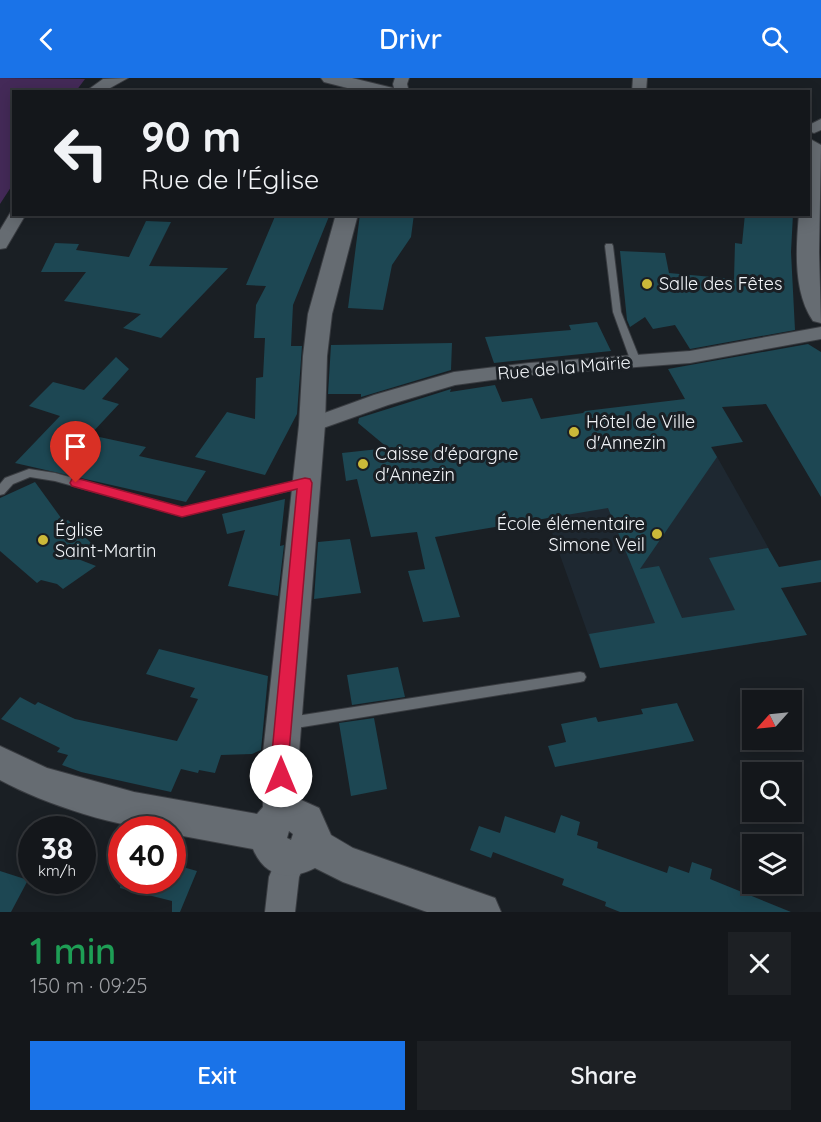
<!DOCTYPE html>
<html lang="en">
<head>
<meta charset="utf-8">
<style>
  :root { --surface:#14171b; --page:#1d2024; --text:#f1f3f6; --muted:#9d9fa3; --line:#33363a; --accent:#1a73e8 }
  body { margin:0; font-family:Quicksand,sans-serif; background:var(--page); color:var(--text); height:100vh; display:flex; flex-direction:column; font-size:22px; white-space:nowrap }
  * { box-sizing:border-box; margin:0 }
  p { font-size:20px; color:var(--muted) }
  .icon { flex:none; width:33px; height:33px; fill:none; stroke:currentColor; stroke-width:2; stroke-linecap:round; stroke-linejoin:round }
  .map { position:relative; height:834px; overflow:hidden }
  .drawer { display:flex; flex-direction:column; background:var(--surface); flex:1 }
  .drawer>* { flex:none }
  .hud { position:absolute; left:12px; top:12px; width:798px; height:126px; border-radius:0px; box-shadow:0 3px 15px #0003,0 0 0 2px var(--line); background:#14171b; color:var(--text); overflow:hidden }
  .needle { width:39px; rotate:243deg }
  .tools { position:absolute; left:742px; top:612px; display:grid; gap:12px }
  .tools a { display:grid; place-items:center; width:60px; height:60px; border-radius:0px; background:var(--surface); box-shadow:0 3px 15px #0003,0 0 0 2px var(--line); font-size:30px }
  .speed { position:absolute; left:18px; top:738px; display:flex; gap:12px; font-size:30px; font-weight:700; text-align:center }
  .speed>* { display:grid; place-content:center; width:78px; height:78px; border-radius:50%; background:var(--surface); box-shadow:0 3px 15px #0003,0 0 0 2px var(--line); line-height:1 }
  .speed small { font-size:15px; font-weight:400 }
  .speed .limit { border:9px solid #d22; background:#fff; color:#111 }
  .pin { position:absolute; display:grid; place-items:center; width:51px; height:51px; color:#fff; margin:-62px -26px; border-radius:50% 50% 50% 0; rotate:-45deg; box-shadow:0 0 6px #0007 }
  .pin .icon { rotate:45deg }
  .me { position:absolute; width:66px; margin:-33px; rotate:0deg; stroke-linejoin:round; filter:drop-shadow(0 0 4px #0008) }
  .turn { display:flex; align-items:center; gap:21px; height:126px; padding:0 30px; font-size:27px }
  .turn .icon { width:78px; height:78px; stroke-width:2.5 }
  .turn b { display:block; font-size:42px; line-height:51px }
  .round { display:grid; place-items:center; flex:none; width:63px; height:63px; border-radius:0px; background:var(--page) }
  .overview { display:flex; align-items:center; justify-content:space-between; height:102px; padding:0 30px }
  h1 { font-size:36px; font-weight:600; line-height:45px; color:#1e9e55 }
  .action { display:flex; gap:12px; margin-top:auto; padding:12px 30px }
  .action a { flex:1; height:69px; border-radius:0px; background:var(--accent); color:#fff; font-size:24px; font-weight:600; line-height:69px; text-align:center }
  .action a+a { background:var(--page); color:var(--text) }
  header { display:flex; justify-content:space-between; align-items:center; height:78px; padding:0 30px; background:var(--accent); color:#fff; font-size:27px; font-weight:600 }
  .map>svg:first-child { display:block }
  .built { fill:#1e2831 }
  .green { fill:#442a58 }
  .building { fill:#1d4753 }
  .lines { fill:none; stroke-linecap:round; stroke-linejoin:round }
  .service-casing { stroke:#393c41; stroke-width:2 }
  .minor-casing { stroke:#393c41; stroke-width:2 }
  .tertiary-casing { stroke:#393c41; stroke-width:2 }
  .service { fill:#666c72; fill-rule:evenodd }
  .minor { fill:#666c72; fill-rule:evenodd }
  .tertiary { fill:#666c72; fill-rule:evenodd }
  .route { fill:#e11d48; stroke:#92132f; stroke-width:1.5 }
  .poi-dot { fill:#ccb939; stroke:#1a1f24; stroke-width:2 }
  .labels { text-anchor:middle; stroke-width:6; stroke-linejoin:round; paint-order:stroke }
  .poi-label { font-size:18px; fill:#f2f5f9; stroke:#1a1f24; text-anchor:start }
  .street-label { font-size:18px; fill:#f2f5f9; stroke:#1a1f24 }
</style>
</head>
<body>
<header><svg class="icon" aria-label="back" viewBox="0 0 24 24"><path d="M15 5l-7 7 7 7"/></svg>Drivr<svg class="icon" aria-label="search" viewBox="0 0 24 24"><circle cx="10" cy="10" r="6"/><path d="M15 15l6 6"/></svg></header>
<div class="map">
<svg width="821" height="834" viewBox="0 0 821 834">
  <rect width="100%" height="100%" fill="#1a1f24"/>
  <path class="built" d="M693 336 769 471 737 475 742 545 752 566 600 590 528 387Z"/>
  <path class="green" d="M0 0 85 1 76 13 14 14 13 106 0 126Z"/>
  <path class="building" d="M276 136H330L293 227 291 268H302L297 336 265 397 195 379 227 334 255 341 256 300 263 299 265 260H254L256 227 266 208 246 207Z
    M360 136H414L411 159 392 187 383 232 348 230Z
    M745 136H793L791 174 795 252 690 271 675 247 653 251 645 239 630 249 627 242 620 173 665 175 669 195 734 201 735 165 742 166Z
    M146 143 171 144 149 188 228 190 161 260 123 250 141 236 64 223 86 194H41L55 165 79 166 76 172 129 179Z
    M597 244 611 273 494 285 485 259 571 252 569 247Z
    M452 265 451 292 361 319V316H328L331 267Z
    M808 266 821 274V419L766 326 722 329 743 364 711 369 717 379 640 491 659 488 682 540 735 532 709 480 768 470 779 489 821 482V504L781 510 807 557 600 590 589 556 655 545 608 430 435 459 460 539 423 544 408 493 425 491 417 454 371 459 357 401 346 403 342 375 388 370 358 345 359 340 451 311 450 314 495 307 502 324 532 320 541 341 583 335 585 333 685 321 668 291Z
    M116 279 129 291 102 321 119 326 90 357 146 369 139 378 206 393 186 424 15 385 60 338 29 328 53 304 84 312Z
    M35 404 64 444 68 442 93 467 78 481 96 488 63 511 57 506 41 502 37 505 0 473V420Z
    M285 421 280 468 284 467 278 518 228 508 245 452 227 456 222 436Z
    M350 461 361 515 314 521 318 464Z
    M159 571 268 598 261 672 252 676 221 677 215 695 199 692 198 695 181 691 171 714 81 694 62 687 68 677 57 674 60 670 1 641 20 619 35 627 38 624 75 641 177 663 198 621 190 619 195 610 146 596Z
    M398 589 405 619 352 627 347 597Z
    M677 625 694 663 555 689 548 668 566 664 561 646 596 639 598 644 643 636 641 631Z
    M374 640 387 711 351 718 339 645Z
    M561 737 580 744 577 757 598 764 597 770 667 795 669 788 689 795 692 784 712 791 710 801 791 834H620L605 828 606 824 562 807 564 801 493 774 491 780 470 772 479 748 500 755 505 738 555 755Z
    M172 786 197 793 180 834H172V823L120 810 121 802H172Z
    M0 793 28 802 11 834H0Z"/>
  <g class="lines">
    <g class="service-casing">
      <path id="service" d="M606 166H612L613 168 621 234 641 284 636 287 631 284 613 234 605 168Z
        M29 391 55 395 182 430 305 401 310 405 305 409 182 438 55 403 30 399 13 406 4 416 0 417V406L5 400Z
        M580 594 584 595 586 599 584 603 580 604 290 651 286 649 284 645 286 641 290 639Z"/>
    </g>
    <g class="minor-casing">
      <path id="minor" d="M128 0 103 14H85L103 1Z
        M395 0H409L407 6 409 14H395L393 6Z
        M633 0H647L646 14H632Z
        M821 41V52L814 55 809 53V47Z
        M12 132 14 136H26L6 170 0 171V152Z
        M821 249V261L690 285 529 297 455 307 388 327 312 354 305 352 301 347 305 342 374 317 454 294 529 285 690 273Z
        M292 765 303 770 307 780 299 799 295 834H265L269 799 281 770Z"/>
    </g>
    <g class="tertiary-casing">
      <path id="tertiary" d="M321 0H352L393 10 396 14H363L324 4Z
        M812 62 821 67 819 174 821 245 813 243C793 214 796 170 799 136H808V63Z
        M336 136H358L332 236 327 278 325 347 299 675V721L319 730 331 757 353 770 495 820 501 834H427L343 804 315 790C289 803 265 800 253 771L172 756V752C122 752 44 726 0 702V668L47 690 134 714 257 736 263 729V675L299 347 303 278 308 236ZM289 753 293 756 291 762 287 760Z"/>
    </g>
    <use href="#service" class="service"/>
    <use href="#minor" class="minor"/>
    <use href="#tertiary" class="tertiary"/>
  </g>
  <path class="route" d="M76 400 182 429 305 400 310 401 312 405 289 675 290 698 287 703 281 705 275 703 273 698 272 675 297 411 182 439 72 408 70 405 72 401Z"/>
  <g class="poi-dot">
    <circle cx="647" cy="206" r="6"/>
    <circle cx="574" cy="354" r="6"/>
    <circle cx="363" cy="386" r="6"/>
    <circle cx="657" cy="456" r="6"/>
    <circle cx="43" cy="462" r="6"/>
  </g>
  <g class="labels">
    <g class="poi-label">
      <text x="659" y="212">Salle des Fêtes</text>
      <text x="586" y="350">Hôtel de Ville<tspan x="586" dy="21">d'Annezin</tspan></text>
      <text x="375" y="382">Caisse d'épargne<tspan x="375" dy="21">d'Annezin</tspan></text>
      <text x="645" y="452" text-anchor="end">École élémentaire<tspan x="645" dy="21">Simone Veil</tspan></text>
      <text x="55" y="458">Église<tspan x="55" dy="21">Saint-Martin</tspan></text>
    </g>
    <g class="street-label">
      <text transform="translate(564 290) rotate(-5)" y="6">Rue de la Mairie</text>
    </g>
  </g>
</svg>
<div class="tools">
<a><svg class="needle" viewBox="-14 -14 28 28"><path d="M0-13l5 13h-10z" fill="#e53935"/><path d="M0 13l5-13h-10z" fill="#9d9fa3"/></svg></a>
<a><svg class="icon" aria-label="search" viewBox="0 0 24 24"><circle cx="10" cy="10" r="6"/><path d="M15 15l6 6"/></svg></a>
<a><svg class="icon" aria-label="layers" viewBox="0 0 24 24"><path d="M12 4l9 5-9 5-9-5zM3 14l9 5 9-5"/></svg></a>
</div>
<div class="speed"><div>38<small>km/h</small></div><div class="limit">40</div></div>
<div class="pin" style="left:76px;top:405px;background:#d93025"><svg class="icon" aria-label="arrive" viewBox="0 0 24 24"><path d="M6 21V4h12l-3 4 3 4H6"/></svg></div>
<svg class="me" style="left:281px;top:698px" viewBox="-20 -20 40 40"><circle r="19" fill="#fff"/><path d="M0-13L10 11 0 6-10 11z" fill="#e11d48"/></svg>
<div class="hud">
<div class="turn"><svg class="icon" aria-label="left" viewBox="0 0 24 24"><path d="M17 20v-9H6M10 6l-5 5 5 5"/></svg><div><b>90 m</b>Rue de l'Église</div></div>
</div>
</div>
<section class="drawer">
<div class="overview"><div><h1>1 min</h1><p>150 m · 09:25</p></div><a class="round"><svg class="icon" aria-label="close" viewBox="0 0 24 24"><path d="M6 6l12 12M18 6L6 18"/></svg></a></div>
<div class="action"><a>Exit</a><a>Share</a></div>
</section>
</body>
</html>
